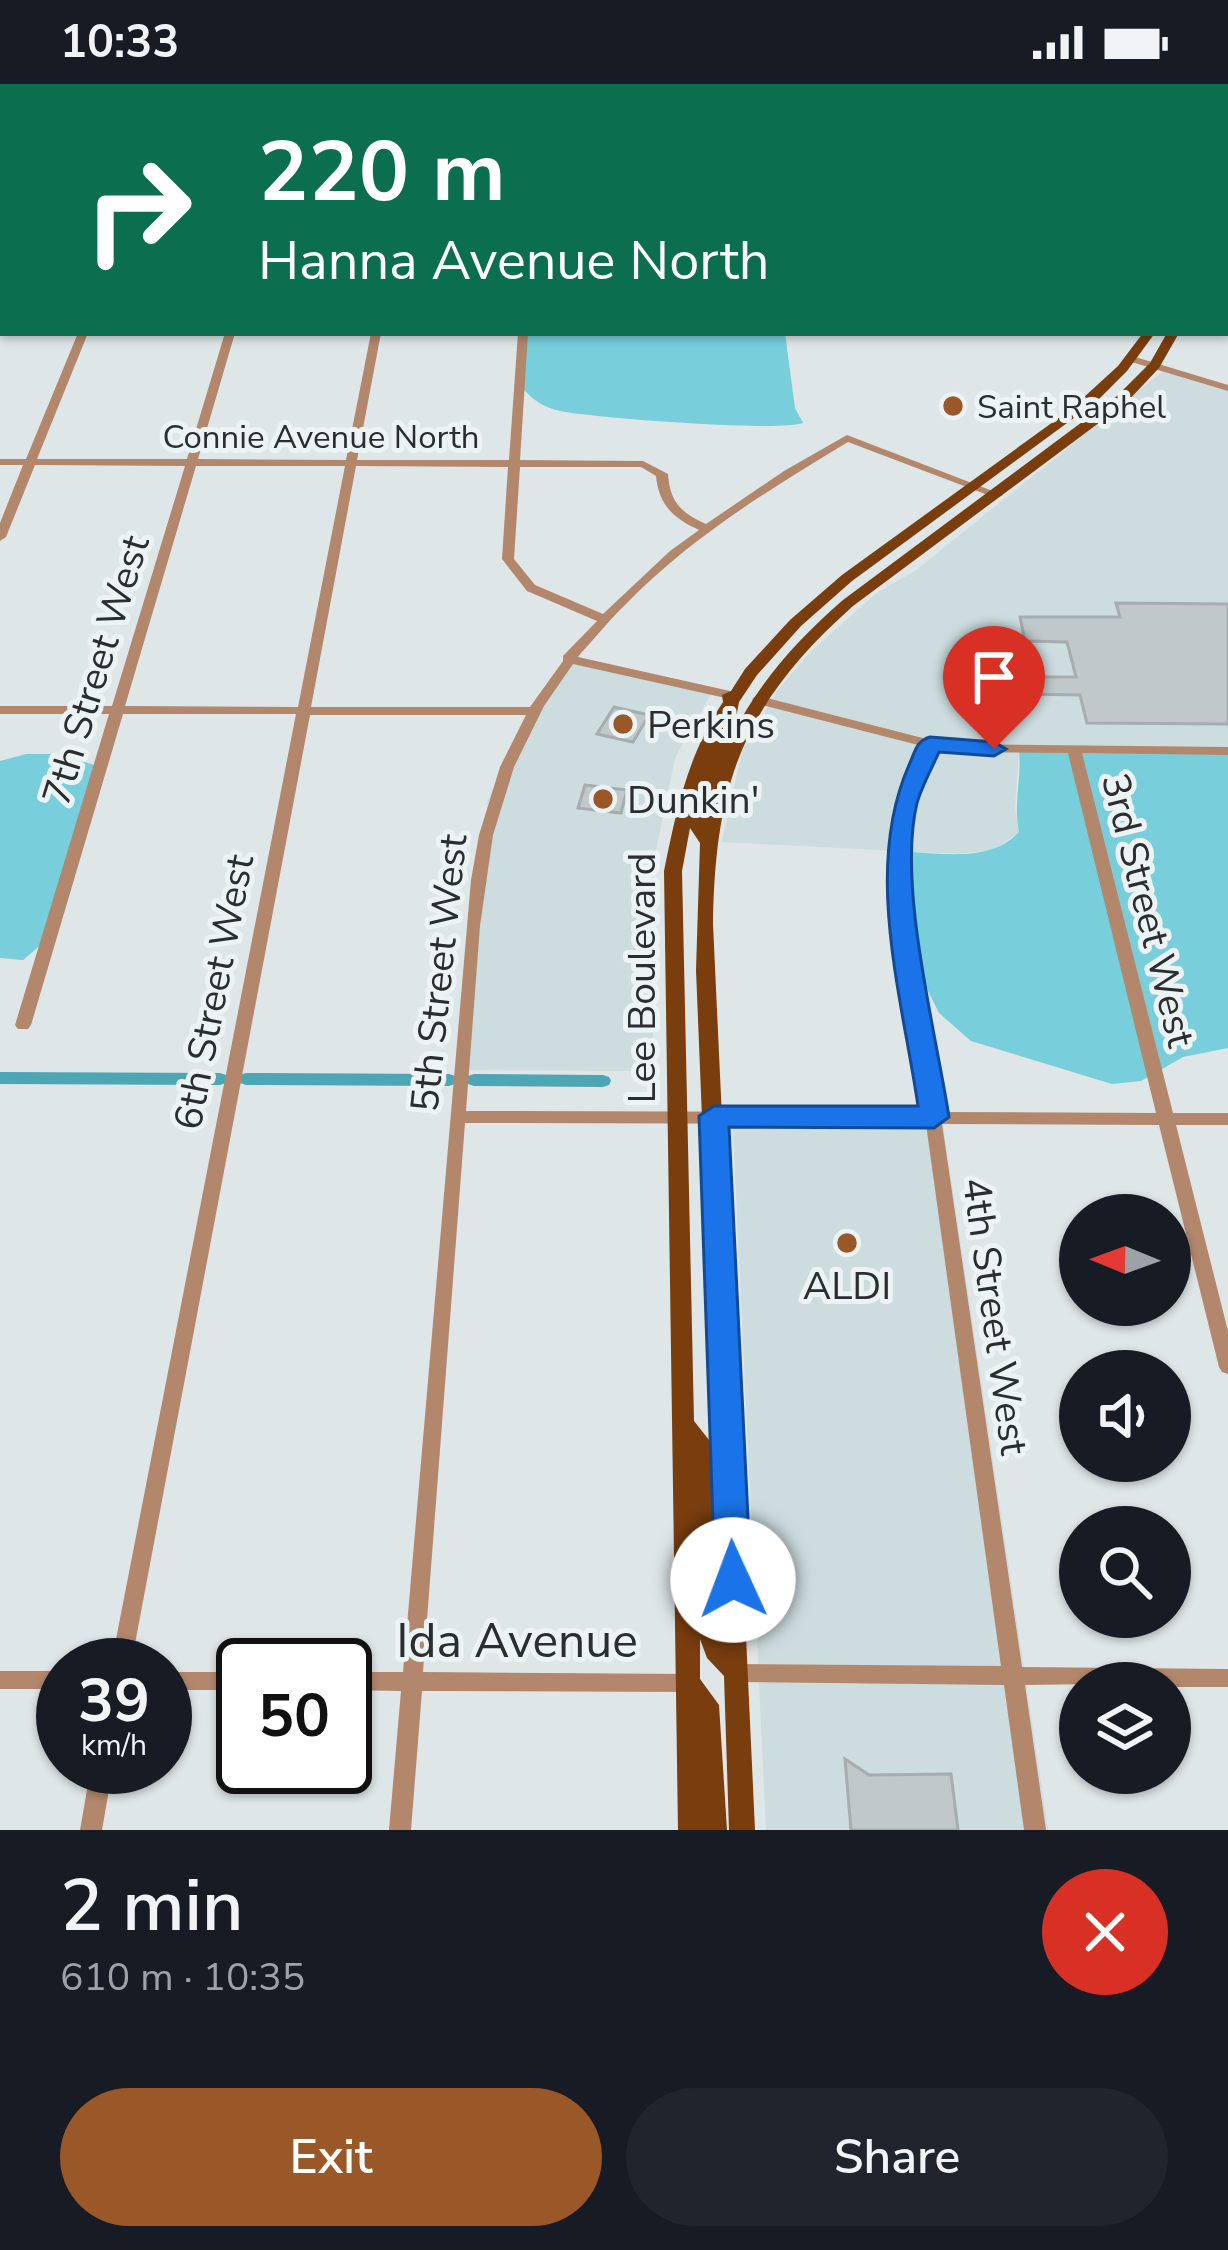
<!DOCTYPE html>
<html lang="en">
<head>
<meta charset="utf-8">
<style>
  :root { --surface:#171b24; --page:#20242c; --text:#f1f3f6; --muted:#9ea1a6; --accent:#9a5727 }
  body { margin:0; font-family:"Nunito Sans",sans-serif; background:var(--page); color:var(--text); height:100vh; display:flex; flex-direction:column; font-size:45px; white-space:nowrap }
  * { box-sizing:border-box; margin:0 }
  p { font-size:39px; color:var(--muted) }
  .icon { flex:none; width:66px; height:66px; fill:none; stroke:currentColor; stroke-width:2; stroke-linecap:round; stroke-linejoin:round }
  .map { position:relative; height:1746px; overflow:hidden }
  .panel { display:flex; flex-direction:column; background:var(--surface); flex:1 }
  .panel>* { flex:none }
  .top-card { position:absolute; left:0px; top:0px; width:1230px; height:252px; box-shadow:0 3px 9px #0004; background:#0b6e4f; color:#fff; overflow:hidden }
  .needle { width:78px; rotate:271deg }
  .controls { position:absolute; left:1059px; top:1110px; display:grid; gap:24px }
  .controls a { display:grid; place-items:center; width:132px; height:132px; border-radius:50%; background:var(--surface); box-shadow:0 3px 9px #0004; font-size:60px }
  .speed { position:absolute; left:36px; top:1554px; display:flex; gap:24px; font-size:60px; font-weight:700; text-align:center }
  .speed>* { display:grid; place-content:center; width:156px; height:156px; border-radius:50%; background:var(--surface); box-shadow:0 3px 9px #0004; line-height:1 }
  .speed small { font-size:30px; font-weight:400 }
  .speed .limit { border:6px solid #111; border-radius:18px; background:#fff; color:#111 }
  .pin { position:absolute; display:grid; place-items:center; width:102px; height:102px; color:#fff; margin:-123px -51px; border-radius:50% 50% 50% 0; rotate:-45deg; box-shadow:0 0 12px #0007 }
  .pin .icon { rotate:45deg }
  .me { position:absolute; width:132px; margin:-66px; rotate:358deg; stroke-linejoin:round; filter:drop-shadow(0 0 9px #0008) }
  .turn { display:flex; align-items:center; gap:42px; height:252px; padding:0 60px; font-size:54px }
  .turn .icon { width:156px; height:156px; stroke-width:2.5 }
  .turn b { display:block; font-size:84px; line-height:102px }
  .round { display:grid; place-items:center; flex:none; width:126px; height:126px; border-radius:63px; background:var(--page) }
  .head { display:flex; align-items:center; justify-content:space-between; height:204px; padding:0 60px }
  h1 { font-size:72px; font-weight:600; line-height:90px }
  .cta { display:flex; gap:24px; margin-top:auto; padding:24px 60px }
  .cta a { flex:1; height:138px; border-radius:72px; background:var(--accent); color:#fff; font-size:48px; font-weight:600; line-height:138px; text-align:center }
  .cta a+a { background:var(--page); color:var(--text) }
  .status { display:flex; justify-content:space-between; align-items:center; height:84px; padding:0 60px; background:var(--surface); direction:ltr }
  .status svg { height:33px; fill:currentColor }
  .map>svg:first-child { display:block }
  .built { fill:#ccdcdf }
  .green { fill:#78cedb }
  .lines { fill:none; stroke-linecap:round; stroke-linejoin:round }
  .canal { fill:#4da6b3; fill-rule:evenodd }
  .building { fill:#c0c8c9; stroke:#a5adae; stroke-width:3 }
  .minor { fill:#b3876c; fill-rule:evenodd }
  .major { fill:#793d0e; fill-rule:evenodd }
  .route { fill:#1a73e8; stroke:#114b97; stroke-width:3 }
  .poi-dot { fill:#9a5727; stroke:#ebf3f4; stroke-width:4.5 }
  .labels { text-anchor:middle; stroke-width:10; stroke-linejoin:round; paint-order:stroke }
  .far-poi-label { font-size:33px; fill:#2b2e2f; stroke:#ebf3f4; text-anchor:start }
  .far-street-label { font-size:33px; fill:#2b2e2f; stroke:#ebf3f4 }
  .street-label { font-size:39px; fill:#2b2e2f; stroke:#ebf3f4 }
  .poi-label { font-size:39px; fill:#2b2e2f; stroke:#ebf3f4; text-anchor:start }
  .near-street-label { font-size:48px; fill:#2b2e2f; stroke:#ebf3f4 }
</style>
</head>
<body>
<div class="status"><b>10:33</b><svg viewBox="0 0 49 12"><path d="M0 12V9h3v3zM5 12V6h3v6zM10 12V3h3v9zM15 12V0h3v12zM26 1h20v11H26zM47 4h2v5h-2z"/></svg></div>
<div class="map">
<svg width="1228" height="1746" viewBox="0 0 1228 1746">
  <rect width="100%" height="100%" fill="#dee6e7"/>
  <path class="built" d="M186 0H1070L1071 3H180Z
    M1167 284 1228 305V668L1019 667 1015 724 1019 748 993 766 957 770 722 758 742 668 777 607 809 569 878 508 915 487Z
    M574 575 711 610 675 674 653 781V987L456 986 488 716 540 614Z
    M732 1025 941 1028 1048 1746H766Z"/>
  <path class="green" d="M525 249H785L795 324 803 339C778 348 594 334 560 327 544 324 530 314 521 302Z
    M1019 666 1228 668V964L1183 973 1141 997 1112 1000 971 957 939 929 922 895 907 807 912 768C948 770 993 777 1019 748 1013 718 1022 695 1019 666Z
    M26 670H58L101 683 49 854 23 876 0 874V677Z"/>
  <g class="lines">
    <path class="canal" d="M714 0H723L721 3H712Z
      M0 988 220 989 226 991 228 995 226 999 220 1001 0 1000Z
      M246 989 449 990 455 992 457 996 455 1000 449 1002 246 1001 240 999 238 995 240 991Z
      M474 990 603 991 609 993 611 997 609 1001 603 1003 474 1002 468 1000 466 996 468 992Z"/>
  </g>
  <path class="building" d="M1116 519 1228 520V640L1087 639 1080 611 1020 610 1016 593H1076L1067 558 1025 557 1020 533H1120Z
    M614 623 649 631 633 658 597 650Z
    M585 701 627 706 621 729 578 724Z
    M845 1675 869 1691 951 1690 958 1746H851Z"/>
  <g class="lines">
    <path class="minor" d="M44 0H55L51 3H40Z
      M1126 0H1134L1136 3H1128Z
      M3 10V16L0 17V11Z
      M1227 170H1228V177H1227Z
      M78 249H88L37 375H187L225 249H235L198 375 346 376 371 249H381L357 376H509L518 249H528L520 376 643 377 668 390C670 418 681 429 706 440L784 387 847 351 1003 411 997 414 993 413 848 358C770 405 690 454 626 520 610 535 596 553 581 569L578 573 730 607 737 611 730 615 573 580 544 622 514 683 493 751 480 842 466 1027 924 1028C917 982 911 936 905 890 894 811 884 735 922 662L754 619 752 616 754 613 759 612 946 660 1228 663V671L1082 669 1173 1029H1228V1041H1176L1228 1247V1290L1222 1288 1219 1283 1159 1041 942 1040 1022 1583 1228 1585V1603H1170V1599L1025 1601 1046 1746H1024L1004 1601 737 1598 730 1596 727 1589 730 1582 737 1580 1001 1582 926 1040 465 1039 423 1588 688 1590 695 1592 698 1599 695 1606 688 1608 422 1607 411 1746H389L401 1607 345 1606V1588H403L471 796 479 751 500 683 526 631H310L131 1581H111L296 630H123L31 941 28 945H18L15 941 109 630H0V622H112L185 382 35 381 6 453 0 457V439L23 381H0V375H26ZM196 382H345L298 623 125 622ZM356 382 508 383 502 475 527 507 597 537 563 572V577L530 623H311ZM520 383H641L656 392C659 421 673 434 699 446L670 467 603 530 535 501 514 475ZM934 665 946 668 1068 669 1156 1029 940 1028 909 819C907 765 909 714 934 665Z
      M1132 272 1228 301V307L1128 277 1127 275Z
      M0 1587H63V1605H0Z
      M165 1588H243V1606H165Z
      M91 1683H113L102 1746H80Z"/>
    <path class="major" d="M1077 0H1087L1089 3H1079Z
      M1097 0H1107L1108 3H1098Z
      M1143 249H1155L1127 287 1097 317 852 497 801 542 757 591 739 618 733 650C760 597 798 555 843 516L1117 312 1150 279 1167 249H1179L1159 284 1127 318 853 522C744 619 715 697 713 840L755 1746H729L724 1592 707 1574 700 1555V1595L719 1621 727 1746H678L664 787C677 724 687 673 723 618L722 611 731 607 745 585 790 536 842 491 1071 325 1118 282ZM690 744 700 759 696 886 723 1552 713 1361 694 1337 682 787Z"/>
  </g>
  <path class="route" d="M930 653 994 658 1006 665 994 672 939 668C932 684 922 702 917 719 897 801 936 948 949 1033L934 1044 729 1043 751 1496 746 1508 733 1512 720 1508 715 1496 699 1032 714 1022H918C902 913 863 785 909 681 915 668 916 657 930 653Z"/>
  <g class="poi-dot">
    <circle cx="953" cy="322" r="12"/>
    <circle cx="623" cy="640" r="12"/>
    <circle cx="603" cy="715" r="12"/>
    <circle cx="847" cy="1159" r="12"/>
  </g>
  <g class="labels">
    <g class="far-poi-label">
      <text x="977" y="334">Saint Raphel</text>
    </g>
    <g class="far-street-label">
      <text x="321" y="364">Connie Avenue North</text>
    </g>
    <g class="street-label">
      <text transform="translate(95 586) rotate(-73)" y="14">7th Street West</text>
      <text transform="translate(1149 826) rotate(76)" y="14">3rd Street West</text>
      <text transform="translate(438 889) rotate(-84)" y="14">5th Street West</text>
      <text transform="translate(641 894) rotate(-90)" y="14">Lee Boulevard</text>
      <text transform="translate(213 908) rotate(-79)" y="14">6th Street West</text>
      <text transform="translate(996 1232) rotate(82)" y="14">4th Street West</text>
    </g>
    <g class="poi-label">
      <text x="647" y="654">Perkins</text>
      <text x="627" y="729">Dunkin'</text>
      <text x="847" y="1215" text-anchor="middle">ALDI</text>
    </g>
    <g class="near-street-label">
      <text x="517" y="1573">Ida Avenue</text>
    </g>
  </g>
</svg>
<div class="controls">
<a><svg class="needle" viewBox="-14 -14 28 28"><path d="M0-13l5 13h-10z" fill="#e53935"/><path d="M0 13l5-13h-10z" fill="#9ea1a6"/></svg></a>
<a><svg class="icon" aria-label="sound" viewBox="0 0 24 24"><path d="M4 9h4l5-4v14l-5-4H4zM17 9q2 3 0 6"/></svg></a>
<a><svg class="icon" aria-label="search" viewBox="0 0 24 24"><circle cx="10" cy="10" r="6"/><path d="M15 15l6 6"/></svg></a>
<a><svg class="icon" aria-label="layers" viewBox="0 0 24 24"><path d="M12 4l9 5-9 5-9-5zM3 14l9 5 9-5"/></svg></a>
</div>
<div class="speed"><div>39<small>km/h</small></div><div class="limit">50</div></div>
<div class="pin" style="left:994px;top:665px;background:#d93025"><svg class="icon" aria-label="arrive" viewBox="0 0 24 24"><path d="M6 21V4h12l-3 4 3 4H6"/></svg></div>
<svg class="me" style="left:733px;top:1496px" viewBox="-20 -20 40 40"><circle r="19" fill="#fff"/><path d="M0-13L10 11 0 6-10 11z" fill="#1a73e8"/></svg>
<div class="top-card">
<div class="turn"><svg class="icon" aria-label="right" viewBox="0 0 24 24"><path d="M7 20v-9h11M14 6l5 5-5 5"/></svg><div><b>220 m</b>Hanna Avenue North</div></div>
</div>
</div>
<section class="panel">
<div class="head"><div><h1>2 min</h1><p>610 m · 10:35</p></div><a class="round" style="background:#d93025;color:#fff"><svg class="icon" aria-label="close" viewBox="0 0 24 24"><path d="M6 6l12 12M18 6L6 18"/></svg></a></div>
<div class="cta"><a>Exit</a><a>Share</a></div>
</section>
</body>
</html>
